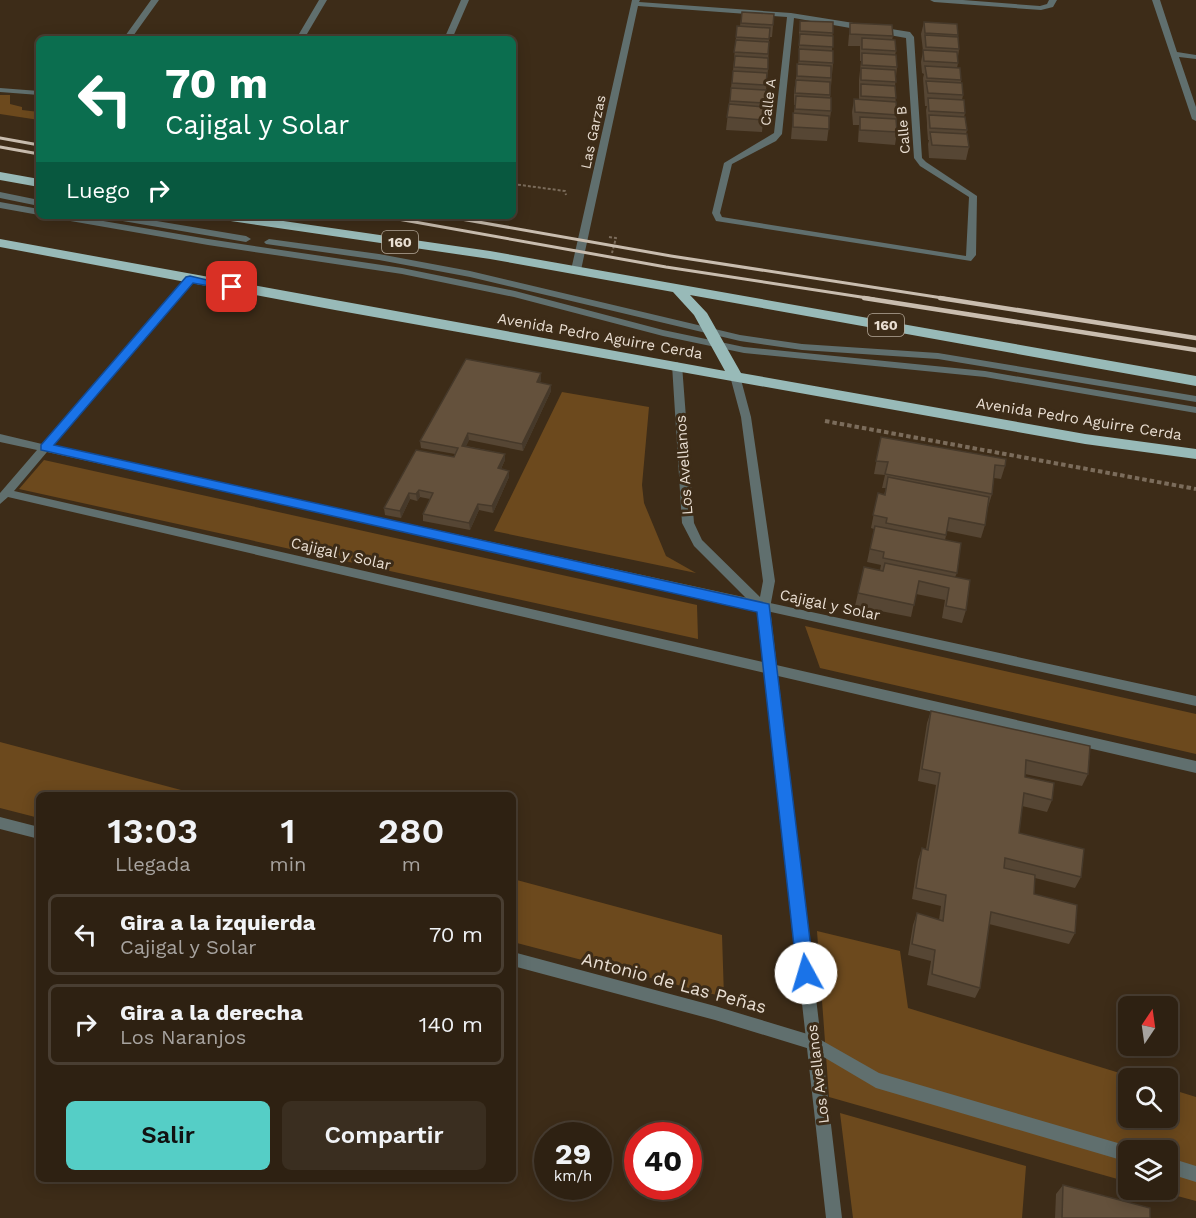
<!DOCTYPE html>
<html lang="es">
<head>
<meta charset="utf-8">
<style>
  :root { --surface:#2e2112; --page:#3a2e20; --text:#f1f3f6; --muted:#a7a39f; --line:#493e32; --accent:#55cec6 }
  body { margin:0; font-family:"Work Sans",sans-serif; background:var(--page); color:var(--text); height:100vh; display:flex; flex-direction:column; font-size:22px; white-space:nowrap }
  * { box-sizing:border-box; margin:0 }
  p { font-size:20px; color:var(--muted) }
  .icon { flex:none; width:33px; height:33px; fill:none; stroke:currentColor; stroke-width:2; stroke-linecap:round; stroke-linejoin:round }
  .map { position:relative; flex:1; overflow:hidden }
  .details { position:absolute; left:36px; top:792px; width:480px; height:390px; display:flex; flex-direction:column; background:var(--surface); border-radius:9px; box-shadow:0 3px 15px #0003,0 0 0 2px var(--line) }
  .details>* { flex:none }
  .guide { position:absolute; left:36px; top:36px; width:480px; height:183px; border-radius:9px; box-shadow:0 3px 15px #0003,0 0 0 2px var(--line); background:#0b6e4f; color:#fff; overflow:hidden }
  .needle { width:39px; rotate:13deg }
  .fabs { position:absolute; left:1118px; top:996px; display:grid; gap:12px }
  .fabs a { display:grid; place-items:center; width:60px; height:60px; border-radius:9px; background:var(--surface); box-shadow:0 3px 15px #0003,0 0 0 2px var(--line); font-size:30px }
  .speed { position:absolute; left:534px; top:1122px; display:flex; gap:12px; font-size:30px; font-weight:700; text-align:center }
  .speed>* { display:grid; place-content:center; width:78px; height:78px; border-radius:50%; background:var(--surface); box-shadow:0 3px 15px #0003,0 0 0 2px var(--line); line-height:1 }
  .speed small { font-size:15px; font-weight:400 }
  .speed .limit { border:9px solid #d22; background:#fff; color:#111 }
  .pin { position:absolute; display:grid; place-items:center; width:51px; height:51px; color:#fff; margin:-26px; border-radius:12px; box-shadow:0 3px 9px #0006 }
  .me { position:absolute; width:66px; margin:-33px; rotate:354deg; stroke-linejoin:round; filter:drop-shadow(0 0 4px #0008) }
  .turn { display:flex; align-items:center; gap:21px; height:126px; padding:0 30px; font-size:27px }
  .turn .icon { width:78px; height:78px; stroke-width:2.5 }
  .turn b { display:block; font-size:42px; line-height:51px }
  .then { display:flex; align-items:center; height:57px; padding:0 30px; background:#0003; gap:12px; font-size:22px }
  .eta { display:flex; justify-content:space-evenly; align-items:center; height:102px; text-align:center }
  .eta b { font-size:36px; font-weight:600; line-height:42px }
  .primary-button { display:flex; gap:12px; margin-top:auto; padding:12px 30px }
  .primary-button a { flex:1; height:69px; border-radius:9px; background:var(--accent); color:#111; font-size:24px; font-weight:600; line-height:69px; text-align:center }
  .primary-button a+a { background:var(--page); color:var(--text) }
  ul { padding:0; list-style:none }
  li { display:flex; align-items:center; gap:18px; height:81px; margin:0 12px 9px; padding:0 18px; border:3px solid var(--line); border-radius:9px }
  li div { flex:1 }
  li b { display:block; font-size:22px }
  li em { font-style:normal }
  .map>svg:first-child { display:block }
  .green { fill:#6c491d }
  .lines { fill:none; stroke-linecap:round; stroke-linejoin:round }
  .path-far1 { stroke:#7b6c5b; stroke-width:2; stroke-dasharray:3 2; stroke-linecap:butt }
  .path { stroke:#7b6c5b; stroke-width:4; stroke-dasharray:4.5 3; stroke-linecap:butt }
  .service { fill:#606f6e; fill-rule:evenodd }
  .minor { fill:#606f6e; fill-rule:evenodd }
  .tertiary { fill:#606f6e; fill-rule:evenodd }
  .trunk { fill:#98bab8; fill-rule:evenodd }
  .rail-far1 { stroke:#c9bdaf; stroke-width:3 }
  .rail { stroke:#c9bdaf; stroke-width:4.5 }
  .wall { fill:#564634 }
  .shaded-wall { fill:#46392a }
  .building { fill:#64513c; stroke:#46392a; stroke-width:1.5 }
  .route { fill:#1a73e8; stroke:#114b97; stroke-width:1.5 }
  .labels { text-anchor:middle; stroke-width:6; stroke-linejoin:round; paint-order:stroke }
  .far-street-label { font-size:14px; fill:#e9ded2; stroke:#3d2c18 }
  .shield { fill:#3d2c18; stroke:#b5a99a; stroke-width:1.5 }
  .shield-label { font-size:14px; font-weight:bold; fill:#e9ded2 }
  .street-label { font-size:15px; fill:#e9ded2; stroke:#3d2c18 }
  .near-street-label { font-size:18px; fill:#e9ded2; stroke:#3d2c18 }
</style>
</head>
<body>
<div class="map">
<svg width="1196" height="1218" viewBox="0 0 1196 1218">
  <rect width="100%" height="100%" fill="#3d2c18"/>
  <path class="green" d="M0 95H10V104L22 107V110L39 112V120L0 114Z
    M562 392 649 407 642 485 644 503 666 556 696 573 494 531Z
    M44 460 697 605 698 639 19 489Z
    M805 626 1196 714V754L820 668Z
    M0 742 200 795H39V818L0 808Z
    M513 879 722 935 724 997 513 942Z
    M817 931 900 951 908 1008 1136 1078H1128V1118H1167V1088L1196 1097V1201L1155 1190H1167V1150H1128V1182L829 1097Z
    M840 1113 1026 1166 1022 1218H853Z"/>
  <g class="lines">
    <path class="path-far1" d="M513 184 565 191 566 195
      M609 237 616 238 612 253"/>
    <path class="path" d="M825 421 1196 489"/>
    <path class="service" d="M0 192 39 200V206L0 198Z
      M0 202 39 209V215L0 208Z
      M55 216H74L208 239 402 268 515 291 663 330 744 347 985 371 1196 407V413L985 377 744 353 663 336 514 297 402 274 208 245 59 219Z
      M107 216H127L246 236 251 239 246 242 111 219Z
      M269 239 379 254 470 271 740 335 802 344 938 353 1196 396V402L938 359 802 350 740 341 470 277 379 260 266 244 264 242Z"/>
    <path class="minor" d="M151 0H159L131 39H123Z
      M319 0H327L304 39H296Z
      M461 0H469L452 39H444Z
      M632 0H640L639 2 791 13 910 32 914 37 922 158 926 162 977 196 976 255 971 261 716 221 712 213 724 163 774 133 787 17 638 6 581 270 579 272H573L571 270ZM794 18 906 38 914 158 920 166 969 197 966 256 722 217 720 213 732 164 776 141 782 134Z
      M930 0H963L1040 6 1047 4 1049 0H1057L1053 7 1041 10 934 2Z
      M0 88 39 91V95L0 92Z
      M190 276 195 279 193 281 52 446 1196 696V706L47 452 14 491 1196 761V773L8 497 0 504V493L37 450 0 442V434L42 444 187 277Z
      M0 817 39 827V839L0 829Z
      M513 952 715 1006 814 1036 879 1073 1128 1146 1135 1150H1128V1162L876 1088 810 1049 715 1020 513 966Z
      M1167 1157 1196 1166V1182L1167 1173Z"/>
    <path class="tertiary" d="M1152 0H1160L1177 52 1196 55V59L1179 57 1196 107V121L1192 119Z
      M677 362 682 365 694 523 702 540 760 597 763 581 741 417 730 376 731 374H739L740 376 751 417 775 581 770 608 842 1218H826L758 610 694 546 682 523 672 365Z"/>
    <path class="trunk" d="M0 172 39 179V187L0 180Z
      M218 216H249L490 251 1196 376V386L690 295 707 313 741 373 1085 434 1196 449V459L1085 444 335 310 0 247V239L725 371 694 315 673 292 490 259 224 220Z"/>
    <path class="rail-far1" d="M0 138 39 145
      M0 147 39 154
      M381 216 666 267 874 299
      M444 216 671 256 949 299"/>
    <path class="rail" d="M864 298 1196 350
      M940 298 1196 338"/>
  </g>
  <path class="wall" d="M742 12 774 14 772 37H769V39L768 69 762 132 726 130 733 71 737 26H740Z
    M800 21 833 22 832 51 833 63 830 98 831 111 827 141 791 139 792 126 795 105H794V92L799 58V32Z
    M924 22 958 35 959 49 958 57V63L957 68 961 80V83L963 95 962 100 965 113 964 117 967 130 966 134 969 147 966 160 929 158 928 144 929 140H928L927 127V123L926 110 927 106H925L923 78 924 74 922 73 921 62 923 51 921 34Z
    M850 23 893 36 892 40 896 51 895 55 897 67 895 86 897 132 895 145 858 142 859 125H853L852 112 854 99 859 100V80L861 61H860V46H848Z
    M541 380 540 382 551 391 523 451 469 440 466 446 505 454V460L501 469 509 477 493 513 479 510 470 530 423 521V514L430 499 420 497 417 501 410 499 401 518 385 515 384 508 454 457 455 454 421 448 420 441Z
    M881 437 1005 466 1001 479 994 478 992 494 988 507 985 525 981 538 947 531 945 540 957 573 955 577 966 610 962 623 942 618 945 600 916 594 911 617 855 606 864 567 880 570 881 565 867 562 874 529 871 528 878 493 884 495 886 488H882L885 475 874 474Z
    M931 711 1088 774 1082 786 1025 774V777L1052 800 1047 812 1022 806 1019 833 1081 877 1075 888 1035 878 1034 894 1075 933 1069 944 989 924 980 988 975 998 927 985 931 961 908 955 913 925 917 913 939 920 941 906 912 899 918 860 922 848 926 849 936 785 918 781 927 723Z
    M1063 1185 1150 1218H1055L1056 1194Z"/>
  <path class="shaded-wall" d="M541 373V380L537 388V382Z
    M551 385V391L523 451 522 444Z
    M468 433 469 440 463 452 462 446Z
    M505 454V460L498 475V468Z
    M509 471V477L493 513 492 506Z
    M419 490 420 497 417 501 416 494Z
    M409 493 410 499 401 518 400 511Z
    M478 504 479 510 470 530 469 523Z"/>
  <path class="building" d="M742 12 774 14 773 25 741 23Z
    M800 21 833 22V33L800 31Z
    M924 22 957 24 958 35 925 33Z
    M850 23 892 25 893 36 850 34Z
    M737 26 770 28 769 39 736 37Z
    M800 34 833 36V47L799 45Z
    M925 35 958 37 959 49 926 47Z
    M862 38 895 40 896 51 862 49Z
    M736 40 769 42 768 54 734 52Z
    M799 49 833 51V63L799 61Z
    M923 50 957 52 958 63 924 61Z
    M862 53 896 55 897 67 862 65Z
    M735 56 768 58V69L734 67Z
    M797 64 831 66V78L797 76Z
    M925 66 960 68 961 80 927 78Z
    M861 68 895 70 896 82 861 80Z
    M733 71 767 73 766 85 732 83Z
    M796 80 830 82V95L795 93Z
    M926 81 962 83 963 95 928 93Z
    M861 84 895 86 896 98 861 96Z
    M731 88 766 90 765 103 730 101Z
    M796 96 831 98V111L795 109Z
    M928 98 964 100 965 113 929 111Z
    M854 99 896 102 897 115 855 112Z
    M729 104 764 107 763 120 727 117Z
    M793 113 829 116V129L793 127Z
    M929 115 965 117 967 130 930 128Z
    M860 117 896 119 897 132 860 130Z
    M930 132 967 134 969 147 932 145Z
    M466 359 541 373 537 382 551 385 522 444 468 433 462 446 505 454 498 468 509 471 492 506 478 504 469 523 423 514 433 493 419 490 416 494 409 493 400 511 384 508 416 450 454 457 458 448 420 441Z
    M881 437 1006 459 1005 466 995 465 992 494 885 474 888 462 876 461Z
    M888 477 989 497 985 525 949 518 946 535 886 523 887 518 873 515 878 493 885 495Z
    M875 526 961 543 957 573 883 558 884 552 870 549Z
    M885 563 970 580 966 610 946 606 949 588 919 581 914 605 858 593 864 567 883 571Z
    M931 711 1090 746 1088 774 1026 760 1025 777 1054 783 1052 800 1024 793 1019 833 1084 849 1081 877 1005 858 1004 868 1035 875 1034 894 1077 905 1075 933 991 912 980 988 932 974 935 950 912 944 917 913 943 921 946 895 916 888 922 848 928 850 940 773 922 769Z
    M1063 1185 1150 1208V1218H1062Z"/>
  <path class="route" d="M190 276 237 287 232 290 193 283 54 445 769 604 814 973 812 979 806 981 800 979 797 973 757 612 41 450V445L186 277Z"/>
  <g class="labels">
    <g class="far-street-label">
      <text transform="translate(768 102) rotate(-83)" y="5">Calle A</text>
      <text transform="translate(903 130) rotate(-95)" y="5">Calle B</text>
      <text transform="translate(593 132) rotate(-78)" y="5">Las Garzas</text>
    </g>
    <g class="shield">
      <rect x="382" y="231" width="36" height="22" rx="4.5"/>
      <rect x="868" y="314" width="36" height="22" rx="4.5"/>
    </g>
    <g class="shield-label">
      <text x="400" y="247">160</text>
      <text x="886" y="330">160</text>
    </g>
    <g class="street-label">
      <text transform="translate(600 336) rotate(10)" y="5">Avenida Pedro Aguirre Cerda</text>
      <text transform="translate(1079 419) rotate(9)" y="5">Avenida Pedro Aguirre Cerda</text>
      <text transform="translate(684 465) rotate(-94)" y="5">Los Avellanos</text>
      <text transform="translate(341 554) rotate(13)" y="5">Cajigal y Solar</text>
      <text transform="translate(830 605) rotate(12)" y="5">Cajigal y Solar</text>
      <text transform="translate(818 1074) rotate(-97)" y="5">Los Avellanos</text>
    </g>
    <g class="near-street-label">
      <text transform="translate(674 983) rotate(15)" y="6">Antonio de Las Peñas</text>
    </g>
  </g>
</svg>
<div class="fabs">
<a><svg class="needle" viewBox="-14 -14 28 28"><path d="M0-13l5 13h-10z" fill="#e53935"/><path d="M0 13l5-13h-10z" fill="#a7a39f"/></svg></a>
<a><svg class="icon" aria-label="search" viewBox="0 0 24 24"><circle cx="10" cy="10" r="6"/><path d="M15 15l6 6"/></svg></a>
<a><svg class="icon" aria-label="layers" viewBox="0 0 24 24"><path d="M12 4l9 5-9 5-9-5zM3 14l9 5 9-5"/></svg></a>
</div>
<div class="speed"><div>29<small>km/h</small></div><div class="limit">40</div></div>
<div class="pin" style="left:232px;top:287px;background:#d93025"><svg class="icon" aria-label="arrive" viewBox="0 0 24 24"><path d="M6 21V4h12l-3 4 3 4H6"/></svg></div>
<svg class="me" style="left:806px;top:973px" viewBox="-20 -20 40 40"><circle r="19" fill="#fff"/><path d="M0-13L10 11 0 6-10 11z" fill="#1a73e8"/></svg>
<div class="guide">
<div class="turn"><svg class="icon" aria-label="left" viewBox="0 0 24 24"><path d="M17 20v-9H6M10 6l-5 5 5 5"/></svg><div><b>70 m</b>Cajigal y Solar</div></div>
<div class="then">Luego<svg class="icon" aria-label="right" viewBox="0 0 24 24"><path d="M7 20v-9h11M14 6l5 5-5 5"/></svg></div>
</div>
<section class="details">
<div class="eta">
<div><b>13:03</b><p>Llegada</p></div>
<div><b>1</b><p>min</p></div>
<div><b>280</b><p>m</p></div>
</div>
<ul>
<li><svg class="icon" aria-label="left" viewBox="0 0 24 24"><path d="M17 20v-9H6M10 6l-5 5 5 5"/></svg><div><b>Gira a la izquierda</b><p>Cajigal y Solar</p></div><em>70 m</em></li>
<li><svg class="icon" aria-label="right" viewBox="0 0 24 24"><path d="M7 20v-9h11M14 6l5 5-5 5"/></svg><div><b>Gira a la derecha</b><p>Los Naranjos</p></div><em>140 m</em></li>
</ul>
<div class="primary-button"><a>Salir</a><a>Compartir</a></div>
</section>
</div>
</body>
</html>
